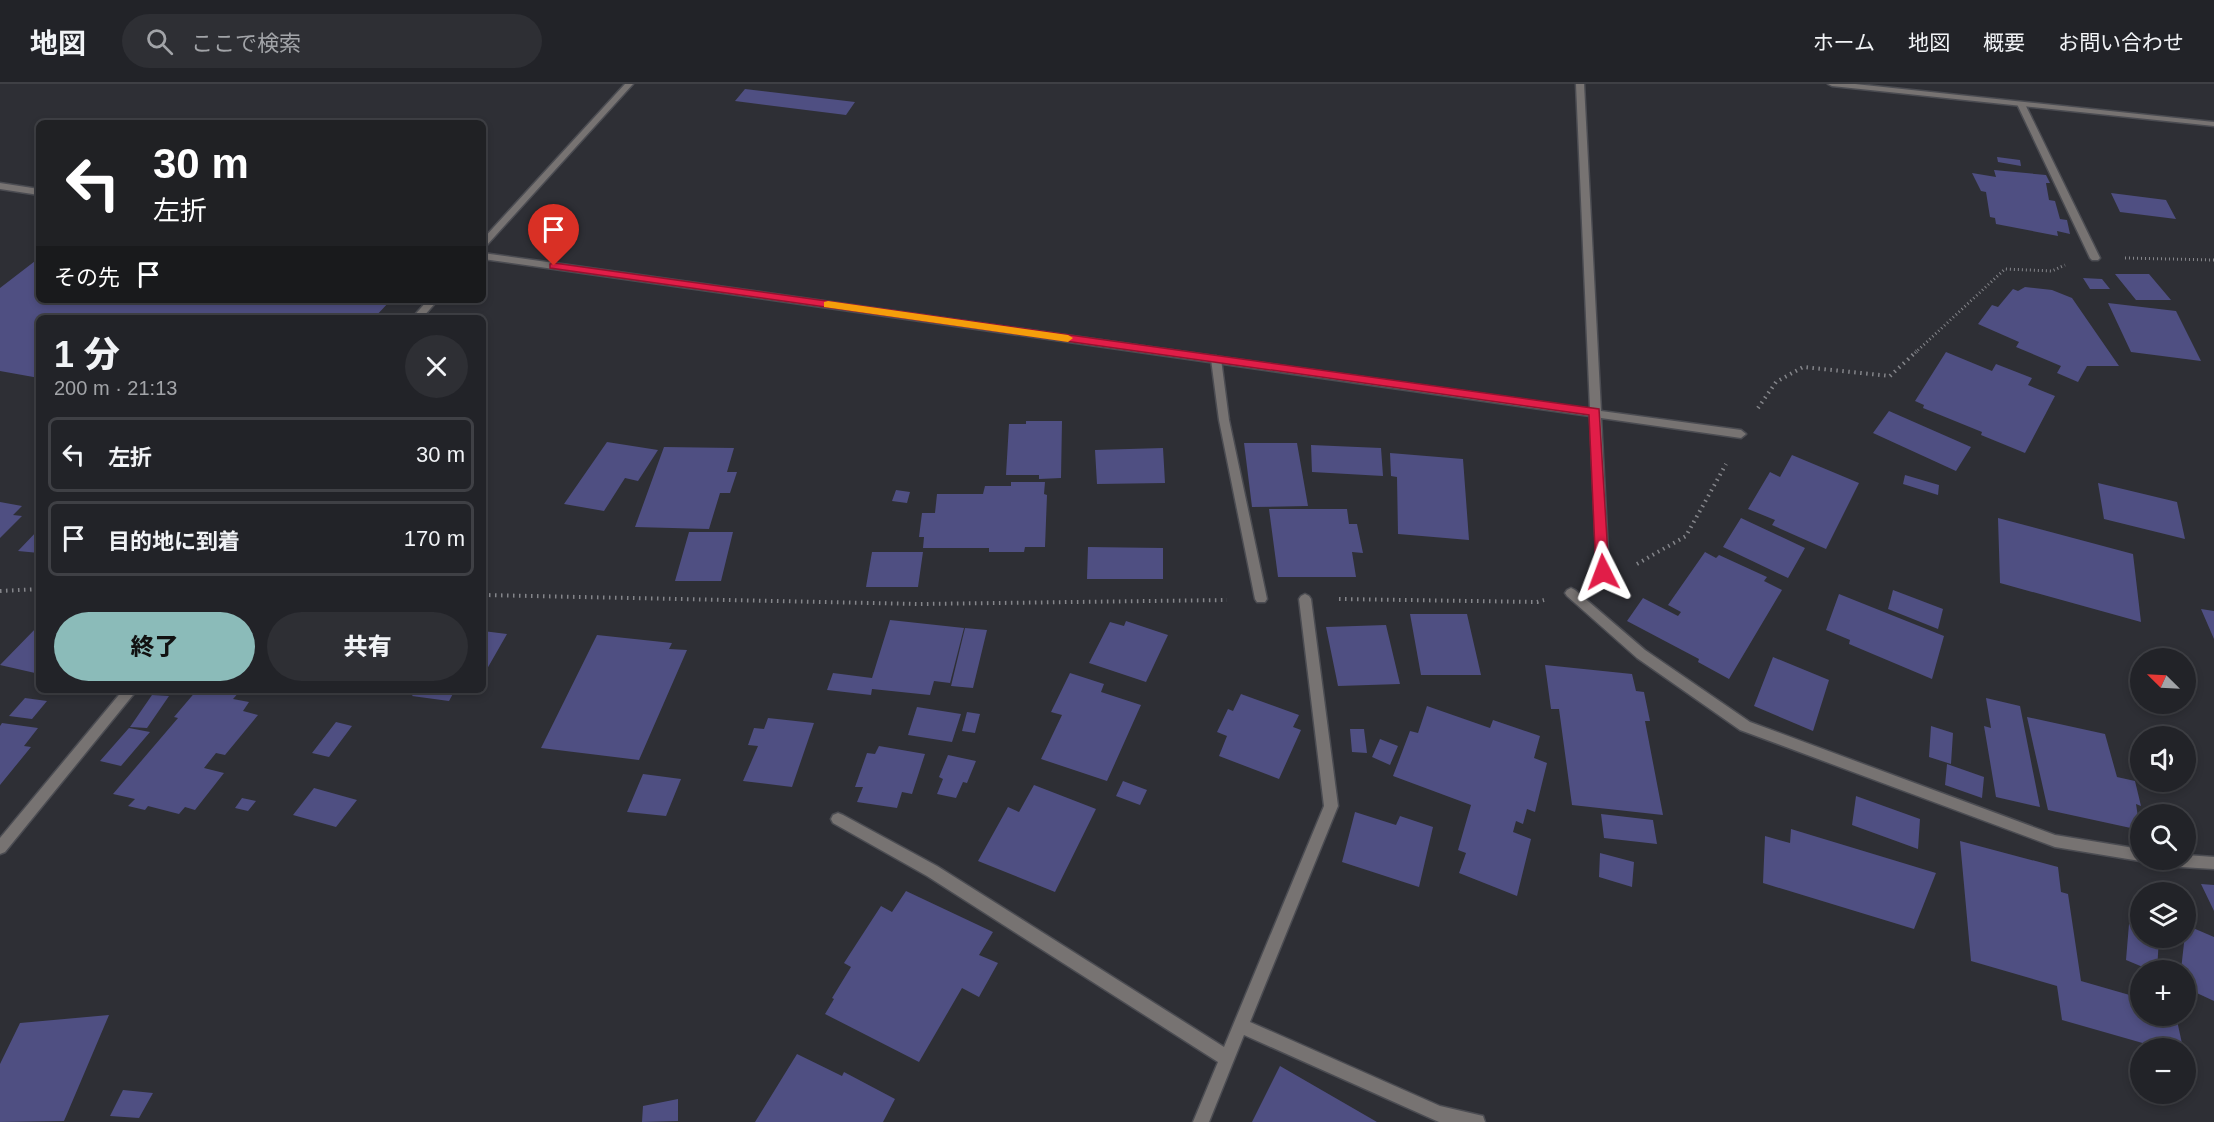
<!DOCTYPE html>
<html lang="ja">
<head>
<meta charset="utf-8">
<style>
  :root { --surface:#222328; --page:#2e2f34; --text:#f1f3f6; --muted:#a2a4a8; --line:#3f4045; --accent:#8bbbb9 }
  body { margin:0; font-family:Helvetica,"Noto Sans JP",sans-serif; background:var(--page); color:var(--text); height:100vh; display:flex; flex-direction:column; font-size:22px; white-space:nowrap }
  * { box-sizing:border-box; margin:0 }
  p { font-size:20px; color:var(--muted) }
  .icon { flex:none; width:33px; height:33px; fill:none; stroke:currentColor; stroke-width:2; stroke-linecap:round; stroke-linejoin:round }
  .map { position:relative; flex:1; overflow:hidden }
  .sheet { position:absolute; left:36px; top:231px; width:450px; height:378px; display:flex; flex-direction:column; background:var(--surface); border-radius:9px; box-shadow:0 3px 9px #0003,0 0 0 2px var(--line) }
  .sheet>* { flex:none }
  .top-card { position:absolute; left:36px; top:36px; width:450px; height:183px; border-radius:9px; box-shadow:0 3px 9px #0003,0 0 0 2px var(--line); background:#202124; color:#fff; overflow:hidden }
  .needle { width:39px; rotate:294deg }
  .tools { position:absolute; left:2130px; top:564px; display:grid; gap:12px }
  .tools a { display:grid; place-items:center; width:66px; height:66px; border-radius:50%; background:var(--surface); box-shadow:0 3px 9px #0003,0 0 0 2px var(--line); font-size:30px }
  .pin { position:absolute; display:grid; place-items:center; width:51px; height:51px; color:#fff; margin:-62px -26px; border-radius:50% 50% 50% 0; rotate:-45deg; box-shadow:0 0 6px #0007 }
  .pin .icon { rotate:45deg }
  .me { position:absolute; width:66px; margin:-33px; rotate:357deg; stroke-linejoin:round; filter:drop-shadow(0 0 4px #0008) }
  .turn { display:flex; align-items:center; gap:21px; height:126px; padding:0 18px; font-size:27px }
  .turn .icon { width:78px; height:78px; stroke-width:2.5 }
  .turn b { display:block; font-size:42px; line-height:51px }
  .then { display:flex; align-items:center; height:57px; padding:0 18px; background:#0003; gap:12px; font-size:22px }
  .round { display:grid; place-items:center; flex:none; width:63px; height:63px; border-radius:32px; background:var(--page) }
  .headline { display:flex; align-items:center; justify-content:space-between; height:102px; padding:0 18px }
  h1 { font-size:36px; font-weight:800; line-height:45px }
  .primary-button { display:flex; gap:12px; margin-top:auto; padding:12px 18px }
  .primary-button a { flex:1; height:69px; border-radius:36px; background:var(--accent); color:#111; font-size:24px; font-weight:800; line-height:69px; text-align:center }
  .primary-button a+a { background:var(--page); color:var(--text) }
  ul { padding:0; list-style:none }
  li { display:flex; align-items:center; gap:18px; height:75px; margin:0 12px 9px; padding:0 6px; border:3px solid var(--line); border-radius:9px }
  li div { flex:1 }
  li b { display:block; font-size:22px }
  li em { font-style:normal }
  header { display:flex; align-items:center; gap:36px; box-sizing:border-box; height:84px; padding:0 30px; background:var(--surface); border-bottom:2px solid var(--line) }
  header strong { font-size:28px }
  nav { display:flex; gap:33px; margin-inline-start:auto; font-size:21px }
  .search { width:420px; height:54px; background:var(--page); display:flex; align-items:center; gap:15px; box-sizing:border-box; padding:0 21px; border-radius:33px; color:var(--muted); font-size:22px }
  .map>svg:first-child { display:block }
  .building { fill:#4f4f82 }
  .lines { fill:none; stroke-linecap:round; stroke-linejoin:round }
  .lane-casing { stroke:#4b4c52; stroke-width:3 }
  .street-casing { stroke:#4b4c52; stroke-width:3 }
  .path-far1 { stroke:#84858a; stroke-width:3; stroke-dasharray:1 3; stroke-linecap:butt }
  .path { stroke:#84858a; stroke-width:4; stroke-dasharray:1.5 4.5; stroke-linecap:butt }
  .lane { fill:#777372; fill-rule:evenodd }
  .street { fill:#777372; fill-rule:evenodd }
  .route { fill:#e11d48; stroke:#92132f; stroke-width:1.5 }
  .slow { fill:#f59e0b }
</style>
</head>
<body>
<header>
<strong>地図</strong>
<div class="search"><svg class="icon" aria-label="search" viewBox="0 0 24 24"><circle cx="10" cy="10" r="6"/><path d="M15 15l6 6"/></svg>ここで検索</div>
<nav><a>ホーム</a><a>地図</a><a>概要</a><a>お問い合わせ</a></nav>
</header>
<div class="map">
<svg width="2214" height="1038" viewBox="0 0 2214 1038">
  <rect width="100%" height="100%" fill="#2e2f35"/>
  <path class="building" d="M745 5 855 18 846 31 735 17Z
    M1997 73 2020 76 2021 82 1998 78Z
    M1994 86 2046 91 2050 99H2046L2049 116 2055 117 2060 135 2067 136 2070 150 2057 147 2058 152 1996 140 1995 134 1990 133 1986 108 1981 107 1972 89 1996 93Z
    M2111 109 2166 116 2176 135 2120 128Z
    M39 174V216H391L374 234H39V294L0 287V204Z
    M2115 190H2149L2171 216H2136Z
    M2083 194 2102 195 2110 205H2090Z
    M2025 203 2052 206 2072 214 2119 282H2087L2078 298 2057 289 2061 282 2016 263 2019 258 1978 240 1992 221 1998 223 2013 205 2018 207Z
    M2108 219 2176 227 2201 277 2131 268Z
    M1946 268 1992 287 1996 280 2032 294 2028 301 2055 312 2025 369 1981 351 1982 348 1923 324 1924 321 1915 317Z
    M1889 327 1971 363 1956 387 1873 349Z
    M1026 337H1062L1061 394 1039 395V391H1006L1009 340H1026Z
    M607 358 658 366 638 397 625 394 604 427 564 420Z
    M1244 359H1297L1308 422 1252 423Z
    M1311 361 1381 364 1383 392 1312 388Z
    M664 363 734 364 727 388H737L730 409H720L709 445 635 443Z
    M1163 364 1165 399 1097 400 1095 366Z
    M1390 369 1463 375 1469 456 1398 450 1397 393 1391 392Z
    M1792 371 1859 399 1826 465 1772 441 1775 436 1748 425 1770 388 1780 393Z
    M1905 391 1939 401 1938 411 1903 400Z
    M1011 398H1045L1044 410 1047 411 1045 463H1025L1024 468H989V464H923L924 453H919L922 429H935L937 410H983L985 402H1011Z
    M2098 399 2177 418 2185 455 2104 435Z
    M896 406 910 408 907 419 892 417Z
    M0 418 22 422 13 431 22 432 0 454Z
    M1269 425H1347L1349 440H1357L1363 469 1352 468 1356 493H1278Z
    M1741 434 1805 464 1788 494 1723 463Z
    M1998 434 2133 470 2141 538 2000 499Z
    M39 445V469L18 467Z
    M689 448H733L721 497H675Z
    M1088 463 1163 464V495H1087Z
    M872 468H923L918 503H866Z
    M1705 468 1716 474 1719 471 1767 493 1764 497 1782 506 1729 595 1698 578 1699 575 1627 537 1643 514 1678 532 1681 528 1668 521Z
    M1893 506 1943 525 1938 545 1888 525Z
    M1839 510 1944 552 1932 595 1849 560 1850 556 1826 546Z
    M2201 525 2214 527V555Z
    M1410 530H1467L1481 591H1421Z
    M890 536 964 544 950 599 934 597 930 611 872 605 871 611 827 606 833 589 872 594Z
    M1126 537 1168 551 1146 598 1089 579 1110 538 1124 542Z
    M39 541V586L35 589 0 581Z
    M1386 541 1400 600 1338 602 1326 543Z
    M965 544 987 546 973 604 951 602Z
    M483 547 507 550 483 592Z
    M597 551 672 559 669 565 687 566 639 676 541 664Z
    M1773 573 1829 596 1813 647 1754 622Z
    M1545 581 1632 590 1636 607 1644 608 1650 637H1645L1663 731 1572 721 1559 625H1551Z
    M1070 589 1104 600 1101 608 1141 621 1107 697 1041 675 1062 631 1051 628Z
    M197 606H241L233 615 249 618 243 627 258 631 225 671 216 669 204 684 224 689 195 726 185 723 179 730 148 722 145 726 128 722 135 715 113 710 178 634 174 633Z
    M416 606H455L449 617 412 612Z
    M1241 610 1299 631 1293 643 1301 646 1279 695 1219 672 1227 652 1217 648 1228 625 1233 627Z
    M152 611 169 612 147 644 130 643Z
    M25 614 47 617 32 635 9 632Z
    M1986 614 2020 622 2040 723 1996 713 1984 642 1991 644Z
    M1427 622 1490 644 1493 636 1540 652 1534 674 1547 679 1535 728 1527 725 1523 740 1516 737 1513 748 1531 755 1517 812 1459 789 1466 769 1458 766 1471 721 1393 692 1410 647 1418 649Z
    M917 623 961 630 952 658 908 651Z
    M967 628 980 630 975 649 962 647Z
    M2027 633 2105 650 2117 693 2135 697 2141 722 2136 720 2140 746 2048 726Z
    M768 634 814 639 792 703 743 697 758 662 748 661 754 644 764 645Z
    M336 638 352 642 329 673 312 669Z
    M2 639 38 644 24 662 31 663 0 701V642Z
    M1931 642 1953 649 1951 680 1929 673Z
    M129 644 150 648 121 682 100 677Z
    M1350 645H1364L1367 669 1352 668Z
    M1380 655 1398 662 1390 681 1372 673Z
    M879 662 925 670 912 710 902 708 897 724 857 718 863 703H855L867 669 875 670Z
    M948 671 976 677 967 699 963 698 956 714 937 710 943 695 939 693Z
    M1947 680 1984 693 1982 714 1945 701Z
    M643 690 681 695 666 732 627 728Z
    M1123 697 1147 706 1140 721 1116 712Z
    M1034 701 1096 725 1055 808 978 777 1008 723 1019 728Z
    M314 704 357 716 336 743 293 731Z
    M1856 712 1920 735 1918 765 1852 741Z
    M242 714 256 717 248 727 235 724Z
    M1355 728 1396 741 1400 732 1433 743 1419 803 1342 778Z
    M1601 730 1653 736 1657 760 1604 754Z
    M1791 745 1936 789 1914 845 1763 799 1765 752 1790 759Z
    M1960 757 2058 783 2061 808 2068 810 2081 897 2140 914V932H2176L2183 964H2147L2146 960 2062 936 2057 902 1971 877Z
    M1600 769 1634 778 1632 803 1599 793Z
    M2201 800 2214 801V827Z
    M906 807 993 848 979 871 998 879 979 913 962 904 919 978 825 930 834 915 832 914 851 883 844 879 881 822 892 828Z
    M2129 840 2140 845V854H2159L2157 886H2150L2126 876Z
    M2186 841 2214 853V917L2186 904V886H2181Z
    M109 931 64 1037 0 1038V980L20 939Z
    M797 970 842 992 844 988 895 1015 883 1038H755Z
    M1280 982 1377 1038H1252Z
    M123 1006 153 1009 139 1034 110 1032Z
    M678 1015V1037L642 1038 643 1022Z"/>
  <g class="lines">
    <g class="lane-casing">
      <path id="lane" d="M2018 18 2025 20 2100 174 2098 176H2092L2090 174 2017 20Z
        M1216 272 1221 275 1229 336 1267 515 1265 518H1257L1255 515 1219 336 1211 275Z
        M123 606H137L5 768 0 770V754Z"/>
    </g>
    <g class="street-casing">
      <path id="street" d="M625 0H633L486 162 483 163V155Z
        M1576 0H1584L1601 327 1741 346 1746 350 1741 354 1601 334 1609 488 1603 492 1597 488 1590 332 483 175V169L1590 325Z
        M1828 0H1855L2214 38V42L1832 2Z
        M0 99 39 105V111L0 105Z
        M428 216H438L422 234H412Z
        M1571 504 1575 506 1645 566 1750 638 2055 751 2140 765V776H2145L2140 777 2055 763 1740 646 1637 574 1567 512 1565 509 1567 506Z
        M1305 510 1309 512 1311 515 1338 722 1250 938 1440 1022 1483 1032 1485 1038H1439L1244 951 1209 1038H1193L1218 978 927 792 833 739 831 735 833 731 838 729 843 731 937 782 1224 963 1324 722 1299 515 1301 512Z
        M2186 771 2214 773V785L2165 782 2160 781 2158 776H2186Z"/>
    </g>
    <path class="path-far1" d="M2125 174 2214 176
      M1915 269 2005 185 2052 187 2065 181"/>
    <path class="path" d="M1758 324 1776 298 1803 283 1890 292 1917 267
      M1637 480 1686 452 1726 380
      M0 507 39 505
      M483 511 920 520 1227 516
      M1339 515 1537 518 1544 516"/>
    <use href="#lane" class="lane"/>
    <use href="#street" class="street"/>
  </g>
  <path class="route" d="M554 179 1599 325 1609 488 1603 493 1596 488 1589 331 550 184V180Z"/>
  <path class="slow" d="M828 217 1068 251 1073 254 1068 258 824 223V218Z"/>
</svg>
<div class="tools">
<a><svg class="needle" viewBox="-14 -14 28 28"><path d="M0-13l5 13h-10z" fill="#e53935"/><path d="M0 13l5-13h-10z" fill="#a2a4a8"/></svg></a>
<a><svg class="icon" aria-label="sound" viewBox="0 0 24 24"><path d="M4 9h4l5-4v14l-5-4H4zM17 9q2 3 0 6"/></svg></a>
<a><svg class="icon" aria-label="search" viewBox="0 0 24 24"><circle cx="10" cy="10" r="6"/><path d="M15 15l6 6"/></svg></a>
<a><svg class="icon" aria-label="layers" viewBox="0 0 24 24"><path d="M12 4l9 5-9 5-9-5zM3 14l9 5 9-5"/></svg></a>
<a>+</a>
<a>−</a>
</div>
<div class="pin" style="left:554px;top:182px;background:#d93025"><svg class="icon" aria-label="arrive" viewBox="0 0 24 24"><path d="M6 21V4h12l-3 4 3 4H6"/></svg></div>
<svg class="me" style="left:1603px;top:488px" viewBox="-20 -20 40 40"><path d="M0-17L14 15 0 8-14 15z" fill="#e11d48" stroke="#fff" stroke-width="4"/></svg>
<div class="top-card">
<div class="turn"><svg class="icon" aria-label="left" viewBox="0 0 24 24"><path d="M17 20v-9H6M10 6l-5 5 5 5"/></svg><div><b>30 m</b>左折</div></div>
<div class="then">その先<svg class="icon" aria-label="arrive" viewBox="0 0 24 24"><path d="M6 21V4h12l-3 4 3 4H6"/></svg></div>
</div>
<section class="sheet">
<div class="headline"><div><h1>1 分</h1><p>200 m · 21:13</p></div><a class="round"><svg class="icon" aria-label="close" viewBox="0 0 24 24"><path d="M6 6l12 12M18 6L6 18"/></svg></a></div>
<ul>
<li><svg class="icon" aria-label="left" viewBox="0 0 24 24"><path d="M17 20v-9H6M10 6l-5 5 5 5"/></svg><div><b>左折</b></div><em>30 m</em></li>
<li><svg class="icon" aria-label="arrive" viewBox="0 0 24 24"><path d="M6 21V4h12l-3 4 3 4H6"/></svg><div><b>目的地に到着</b></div><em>170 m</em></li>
</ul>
<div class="primary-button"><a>終了</a><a>共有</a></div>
</section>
</div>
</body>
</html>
